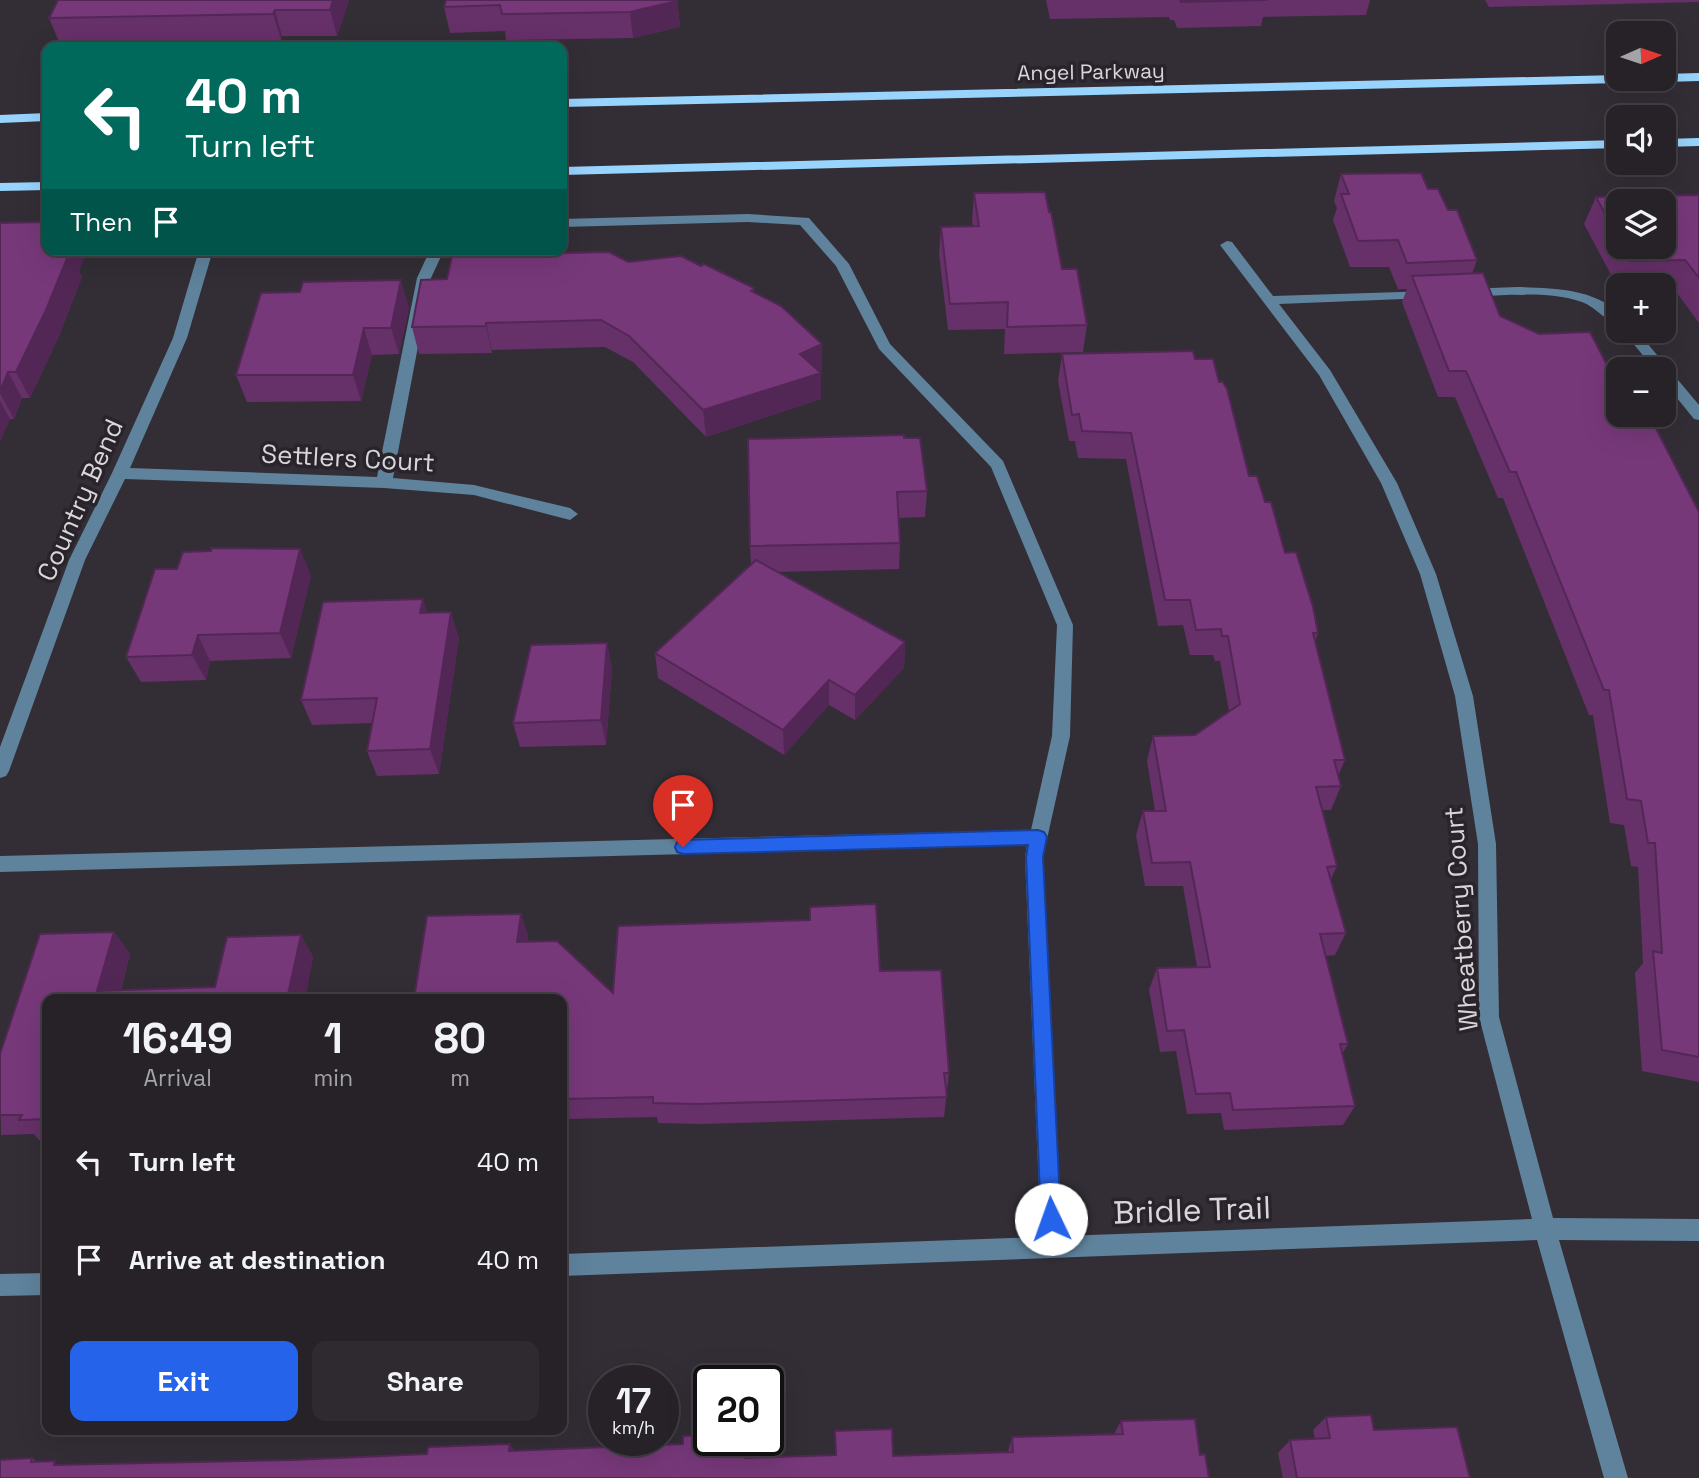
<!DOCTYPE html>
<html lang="en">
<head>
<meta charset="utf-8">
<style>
  :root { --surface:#262228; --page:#2e2a30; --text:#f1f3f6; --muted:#a4a4a8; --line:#423f45; --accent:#2563eb }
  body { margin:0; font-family:"Space Grotesk",sans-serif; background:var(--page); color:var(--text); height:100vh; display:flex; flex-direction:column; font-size:26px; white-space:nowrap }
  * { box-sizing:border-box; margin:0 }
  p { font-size:23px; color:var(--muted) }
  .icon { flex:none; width:38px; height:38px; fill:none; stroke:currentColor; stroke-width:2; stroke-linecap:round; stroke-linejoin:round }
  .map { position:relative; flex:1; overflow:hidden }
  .panel { position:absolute; left:42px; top:994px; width:525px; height:441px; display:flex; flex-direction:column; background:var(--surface); border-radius:14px; box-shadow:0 7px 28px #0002,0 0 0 2px var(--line) }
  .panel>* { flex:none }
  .banner { position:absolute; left:42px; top:42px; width:525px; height:214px; border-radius:14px; box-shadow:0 7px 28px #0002,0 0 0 2px var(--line); background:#00695c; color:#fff; overflow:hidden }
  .needle { width:46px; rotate:87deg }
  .buttons { position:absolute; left:1606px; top:21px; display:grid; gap:14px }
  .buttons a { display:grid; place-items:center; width:70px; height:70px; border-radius:14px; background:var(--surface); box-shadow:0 7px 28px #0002,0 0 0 2px var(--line); font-size:35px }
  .speed { position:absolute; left:588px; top:1365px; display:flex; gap:14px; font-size:35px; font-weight:700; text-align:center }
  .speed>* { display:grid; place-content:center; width:91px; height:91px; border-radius:50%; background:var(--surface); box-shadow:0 7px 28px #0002,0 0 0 2px var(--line); line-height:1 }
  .speed small { font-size:18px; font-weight:400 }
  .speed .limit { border:4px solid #111; border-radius:10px; background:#fff; color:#111 }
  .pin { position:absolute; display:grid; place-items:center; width:60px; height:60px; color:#fff; margin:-72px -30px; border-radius:50% 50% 50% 0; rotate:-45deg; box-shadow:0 0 7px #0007 }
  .pin .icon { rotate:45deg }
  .me { position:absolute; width:77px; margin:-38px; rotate:357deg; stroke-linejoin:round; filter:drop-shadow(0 0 5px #0008) }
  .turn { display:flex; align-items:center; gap:24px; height:147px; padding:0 28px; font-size:32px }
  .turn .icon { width:91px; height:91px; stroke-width:2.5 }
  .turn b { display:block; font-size:49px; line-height:60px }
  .then { display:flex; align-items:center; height:66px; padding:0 28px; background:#0003; gap:14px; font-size:26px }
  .eta { display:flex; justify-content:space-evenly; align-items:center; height:119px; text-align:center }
  .eta b { font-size:42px; font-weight:600; line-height:49px }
  .cta { display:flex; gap:14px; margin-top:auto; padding:14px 28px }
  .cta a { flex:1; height:80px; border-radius:14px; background:var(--accent); color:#fff; font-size:28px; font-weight:600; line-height:80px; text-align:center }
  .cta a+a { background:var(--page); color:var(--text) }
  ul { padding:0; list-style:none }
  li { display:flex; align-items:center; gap:21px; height:98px; padding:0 28px }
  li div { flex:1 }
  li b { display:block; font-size:26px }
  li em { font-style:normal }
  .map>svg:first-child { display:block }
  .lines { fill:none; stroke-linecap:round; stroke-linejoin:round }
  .minor { fill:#5f839c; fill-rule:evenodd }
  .major { fill:#98d4fe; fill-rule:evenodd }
  .wall { fill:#663069; fill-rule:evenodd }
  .shaded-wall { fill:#532755 }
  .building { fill:#77387a; stroke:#532755; stroke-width:2 }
  .route { fill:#2563eb; stroke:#184099; stroke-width:2 }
  .labels { text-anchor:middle; stroke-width:7; stroke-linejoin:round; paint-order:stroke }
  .far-street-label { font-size:21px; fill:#d9d6da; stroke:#29242b }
  .street-label { font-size:26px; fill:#d9d6da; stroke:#29242b }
  .near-street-label { font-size:32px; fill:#d9d6da; stroke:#29242b }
</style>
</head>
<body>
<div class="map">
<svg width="1699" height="1478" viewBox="0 0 1699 1478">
  <rect width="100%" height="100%" fill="#332e36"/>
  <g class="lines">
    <path class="minor" d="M748 214 809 218 849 264 890 344 1003 461 1073 625 1070 736 1043 857 1062 1236 1532 1219 1479 1017 1478 844 1455 696 1420 574 1381 483 1319 375 1220 245 1227 241 1232 242 1273 296 1433 291V297L1428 298 1279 304 1330 370 1397 483 1436 574 1473 696 1496 844 1499 1017 1553 1218 1699 1219V1241L1559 1240 1628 1478H1604L1537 1240 562 1276V1254L1041 1237 1025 857 1027 845 0 872V856L1031 830 1052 736 1057 625 991 467 879 349 836 266 800 225 748 222 562 227V219Z
      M199 250H213L187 338 130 468 377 477 417 278 430 250H444L431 278 393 478 474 485 570 508 578 514 570 520 474 495 384 488 125 479 85 560 9 771 6 776 0 778V747L69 560 112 473 173 338Z
      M1517 287C1552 288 1592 288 1619 313V325C1605 321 1596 307 1582 302 1546 290 1503 296 1466 297L1459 293 1466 289Z
      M1623 331H1637L1699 405V420L1694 419 1664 382V369H1654Z
      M47 1273V1295L0 1296V1274Z"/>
    <path class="major" d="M1699 73V81L1664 82 1659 79H1664V74Z
      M1619 75V79H1627L1621 83 562 107V99Z
      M47 113V121L0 123V115Z
      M1699 138V146L1664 147V139Z
      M1619 140V148L562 175V167Z
      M47 182V190L0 191V183Z"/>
  </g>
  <path class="wall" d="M58 0H349L337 36H282L281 40 60 44 49 18Z
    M677 0 680 27 633 38 506 40 505 31 450 33 444 7Z
    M1046 0H1370L1366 15 1263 17 1261 26 1177 28 1174 20H1170L1169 17 1050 19Z
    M1485 0H1699V2L1489 7Z
    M1341 174 1428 189 1448 210 1477 260 1472 274 1500 316 1618 388 1699 512V1082L1642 1071 1635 973 1643 963 1638 867 1631 866 1624 825 1610 823 1593 715H1589L1503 498H1498L1455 397H1438L1402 302 1407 289H1398L1389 267H1350L1333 220 1337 208 1334 201Z
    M974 193 1049 212 1062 269 1087 325 1083 352 1004 354 1005 329 948 330 939 254 941 227H973L972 220Z
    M1699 195V323L1672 286 1664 287V285H1619L1618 288 1584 224 1596 197ZM1619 201 1664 247H1619Z
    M0 223 47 250H87L79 271 82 277 59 336 30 398H22L14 419H10L0 441Z
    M628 262 701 266 754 288V293L822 344V370L819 372 821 373V399L706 437 633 362 605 347 492 350V353L419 354 412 327 447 279Z
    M300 292 409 307 399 354 372 355 361 401 247 402 236 375Z
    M1062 354 1195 359 1219 382 1249 476 1265 502 1318 633 1315 642 1345 760 1338 776 1341 786 1331 810H1322L1337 866 1331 879 1346 933 1335 955 1326 956 1348 1044 1342 1054 1355 1106 1343 1125 1224 1130 1221 1113 1187 1114 1176 1051 1160 1052 1149 990 1157 968 1197 967 1183 886H1145L1136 835 1143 811H1155L1147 761 1153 736 1195 735 1229 711 1220 661H1215L1213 655H1190L1183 625 1158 626 1126 459 1078 458 1075 441H1069L1058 381Z
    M904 438 927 491 925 517 898 518 900 543 899 569 777 572 905 642 904 668 855 720 829 705 784 755 658 678 655 653 751 564 750 546Z
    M311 575 291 658 210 661 206 680 141 682 126 657Z
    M427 613 459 638 439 774 377 776 367 751 372 723 312 725 301 700Z
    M607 643 612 669 606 745 520 747 513 723Z
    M521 914 528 936 527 942 613 993 880 971 949 1073 944 1117 701 1124 658 1123 657 1117 566 1119V1124H562V999H414Z
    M114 932 130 954 121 990 215 987 227 937 301 935 313 957 305 999H47V1139L39 1140 34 1134 1 1135 0 1054 40 934Z
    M1326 1417 1374 1430 1470 1478H1283L1278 1453 1290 1440 1315 1439 1313 1430Z
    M1121 1421 1200 1455 0 1478 32 1458 37 1462 62 1465 293 1460 427 1454 510 1444 515 1451 683 1444 709 1440H746L747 1458 893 1456 1008 1452 1012 1437 1114 1434Z"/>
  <path class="shaded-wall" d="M333 0H349L337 36 330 10Z
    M677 1 680 27 633 38 630 12Z
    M275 10 282 36 281 40 273 14Z
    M64 250H87L79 271 82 277 59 336 30 398 16 372Z
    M401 280 409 307 399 354 391 328Z
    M486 323 492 350V353L486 326Z
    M364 328 372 355 361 401 353 375Z
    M822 344V370L811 376 821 373V399L706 437 703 410 800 354Z
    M8 372 22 398 14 419 0 393Z
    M0 401 10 419 0 441Z
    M300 549 311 575 291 658 280 633Z
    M423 599 431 625 420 613Z
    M451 612 459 638 439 774 430 749Z
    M198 635 210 661 206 680 192 655Z
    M905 642 904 668 855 720V695Z
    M607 643 612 669 606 745 601 720Z
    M829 680V705L784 755 783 730Z
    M521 914 528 936 525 964 517 942Z
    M114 932 130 954 118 999 97 991Z
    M301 935 313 957 305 999H287Z
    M562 1107 566 1119V1124L562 1113Z
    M745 1440H746L747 1446V1471L745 1458Z
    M510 1444 519 1457 509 1451Z"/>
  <path class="building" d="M58 0H333L330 10H275L273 14 49 18Z
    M446 0H677V1L630 12 502 14 500 5 444 7Z
    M1180 0H1267L1181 2Z
    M1421 173 1428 189H1438L1448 210H1457L1477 260 1407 263 1398 240 1358 241 1341 194H1349L1341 174Z
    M1045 192 1049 212H1051L1062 269H1077L1087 325 1007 327 1008 302 950 304 941 227 979 226 974 193Z
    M1699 195V278L1685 260 1630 261 1623 247H1664V201H1619V240L1596 197Z
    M47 222V250L70 251 46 310 16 372H8L0 391V223Z
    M609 252 628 262 681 256 701 266 704 264 754 288 751 291 781 306 822 344 800 354 821 373 703 410 629 336 601 320 486 323V326L412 327 421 280 447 279 452 256Z
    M1483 273 1500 316 1539 334 1590 332 1619 388V415H1649L1699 512V1057L1662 1050 1653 951 1662 953 1655 843H1648L1641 801 1627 799 1609 690H1604L1516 472H1510L1466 371H1449L1412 276Z
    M401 280 391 328H364L353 375H236L261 293 300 292 303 282Z
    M1193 351 1195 359H1213L1219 382H1223L1227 389 1249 476H1257L1265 502H1271L1285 553 1296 552 1313 607 1318 633H1313L1345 760H1334L1341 786 1316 787 1337 866 1327 867 1346 933 1320 934 1348 1044H1340L1355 1106 1233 1110 1230 1093 1196 1094 1184 1030 1167 1031 1157 968 1210 967 1190 862 1152 863 1143 811H1166L1153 736 1195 735 1240 704 1228 636H1222L1221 629 1196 630 1190 600H1165L1131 433 1082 431 1079 414 1072 415 1062 354Z
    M904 435V438H920L927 491 897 492 900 543 750 546 748 439Z
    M211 548 300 549 280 633 198 635 192 655 126 657 155 569H177L183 552 211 551Z
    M756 560 905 642 855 695 829 680 783 730 655 653Z
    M423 599 420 613 451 612 430 749 367 751 377 698 301 700 323 602Z
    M607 643 601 720 513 723 531 645Z
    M876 904 880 971 941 970 949 1073H944L947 1097 697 1104 653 1103V1097L562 1099V999H409H414L427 916 521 914 517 942 557 941 613 993 618 926 810 920V907Z
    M114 932 97 991 215 987 227 937 301 935 287 999H47V1119L19 1120 22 1115H0V1054L40 934Z
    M1371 1415 1374 1430 1457 1427 1470 1478H1297L1290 1440 1330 1438 1326 1417Z
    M1195 1419 1200 1455 1205 1454 1209 1478H0V1460L32 1458 31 1462 55 1461 54 1465 293 1460 427 1454 428 1447 510 1444 509 1451 683 1444V1436L709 1435V1440H745V1458L836 1455 835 1431 892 1429 893 1456 1013 1452 1012 1437 1123 1434 1121 1421Z"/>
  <path class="route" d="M1038 830 1044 832 1047 837 1043 857 1061 1219 1058 1226 1051 1228 1044 1226 1041 1219 1026 857 1028 845 683 854 677 852 675 847 677 842 683 840Z"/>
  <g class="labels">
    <g class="far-street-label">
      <text transform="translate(1091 72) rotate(-1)" y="7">Angel Parkway</text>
    </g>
    <g class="street-label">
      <text transform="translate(348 458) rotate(3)" y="9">Settlers Court</text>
      <text transform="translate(80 500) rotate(-66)" y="9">Country Bend</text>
      <text transform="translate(1461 919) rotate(-94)" y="9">Wheatberry Court</text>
    </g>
    <g class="near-street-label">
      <text transform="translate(1192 1210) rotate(-2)" y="11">Bridle Trail</text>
    </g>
  </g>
</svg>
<div class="buttons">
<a><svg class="needle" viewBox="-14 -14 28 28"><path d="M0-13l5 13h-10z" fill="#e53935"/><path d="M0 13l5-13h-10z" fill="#a4a4a8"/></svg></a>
<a><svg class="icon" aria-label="sound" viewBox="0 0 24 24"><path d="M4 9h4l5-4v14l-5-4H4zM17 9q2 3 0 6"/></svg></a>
<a><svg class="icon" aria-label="layers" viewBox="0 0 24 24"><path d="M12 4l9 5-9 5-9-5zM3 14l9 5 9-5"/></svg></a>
<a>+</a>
<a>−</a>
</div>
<div class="speed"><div>17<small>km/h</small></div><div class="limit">20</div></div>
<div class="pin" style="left:683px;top:847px;background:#d93025"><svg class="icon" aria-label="arrive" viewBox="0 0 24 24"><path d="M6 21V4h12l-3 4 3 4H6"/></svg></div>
<svg class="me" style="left:1051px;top:1219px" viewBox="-20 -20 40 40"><circle r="19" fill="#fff"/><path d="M0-13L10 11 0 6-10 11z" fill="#2563eb"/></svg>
<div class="banner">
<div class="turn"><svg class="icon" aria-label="left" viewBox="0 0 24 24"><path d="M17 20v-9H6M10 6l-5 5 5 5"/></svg><div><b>40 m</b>Turn left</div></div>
<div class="then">Then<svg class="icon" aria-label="arrive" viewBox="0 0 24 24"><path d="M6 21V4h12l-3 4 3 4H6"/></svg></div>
</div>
<section class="panel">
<div class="eta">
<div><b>16:49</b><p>Arrival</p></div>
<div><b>1</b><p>min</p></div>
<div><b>80</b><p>m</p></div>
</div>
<ul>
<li><svg class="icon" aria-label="left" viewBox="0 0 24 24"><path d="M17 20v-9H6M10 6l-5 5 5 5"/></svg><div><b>Turn left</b></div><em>40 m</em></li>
<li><svg class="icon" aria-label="arrive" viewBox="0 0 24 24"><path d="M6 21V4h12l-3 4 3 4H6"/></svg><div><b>Arrive at destination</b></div><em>40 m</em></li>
</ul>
<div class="cta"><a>Exit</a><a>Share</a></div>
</section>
</div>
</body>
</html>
